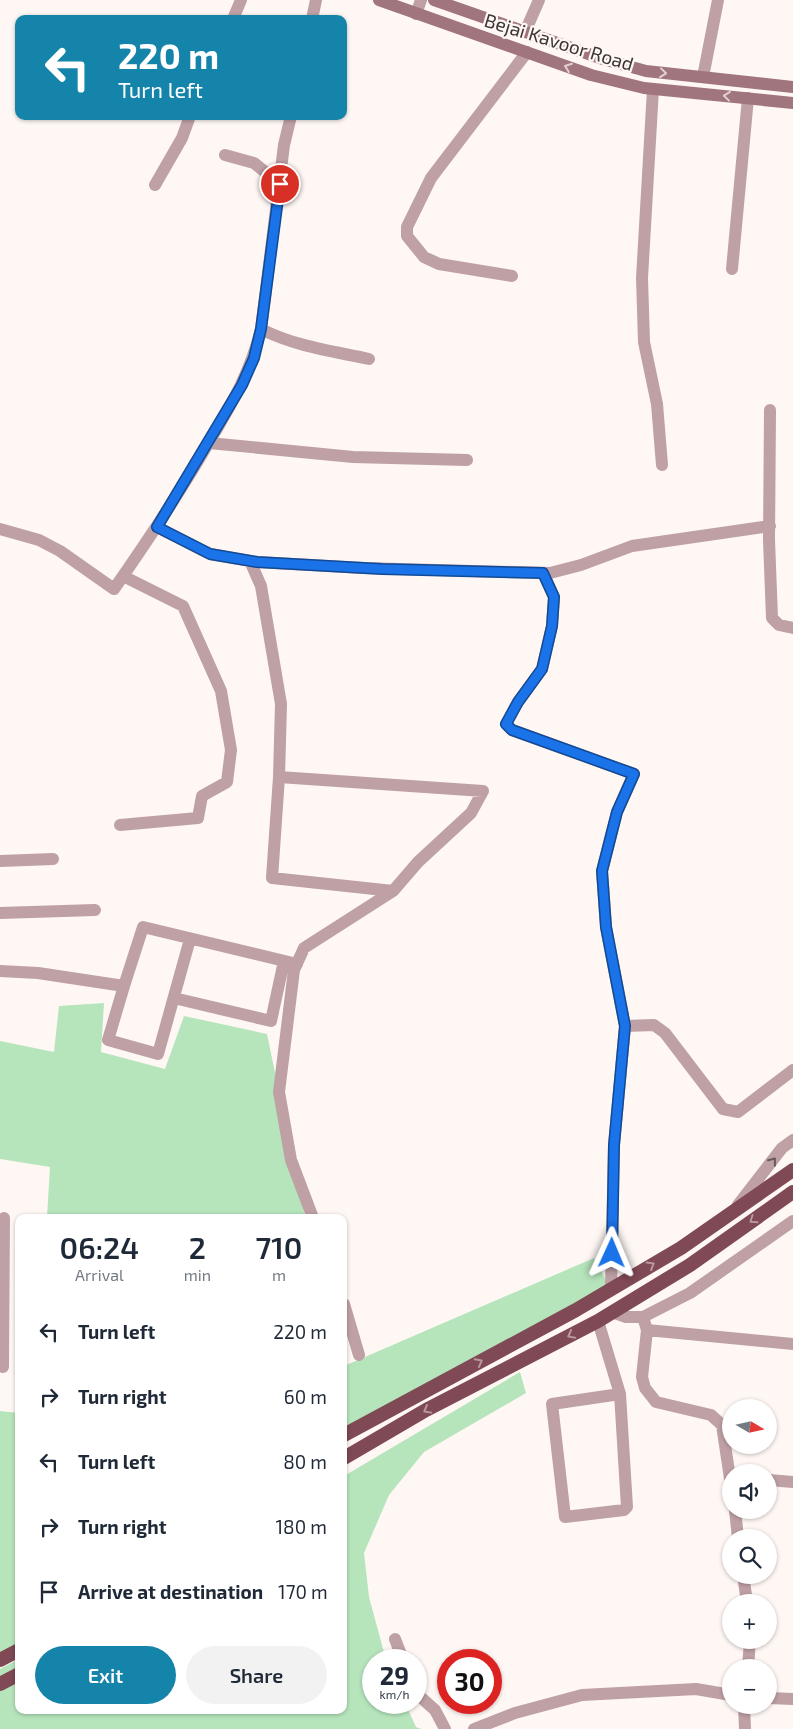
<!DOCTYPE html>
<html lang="en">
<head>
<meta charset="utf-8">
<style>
  :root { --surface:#fff; --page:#f2f2f3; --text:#1f2937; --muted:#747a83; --accent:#1584ab }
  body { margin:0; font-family:"Exo 2",sans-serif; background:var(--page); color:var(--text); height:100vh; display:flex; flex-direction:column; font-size:19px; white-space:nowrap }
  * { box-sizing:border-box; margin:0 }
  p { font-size:16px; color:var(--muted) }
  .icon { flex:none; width:28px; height:28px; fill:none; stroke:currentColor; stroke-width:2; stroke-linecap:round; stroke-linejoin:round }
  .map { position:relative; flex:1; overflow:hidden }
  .side { position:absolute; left:15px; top:1214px; width:332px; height:500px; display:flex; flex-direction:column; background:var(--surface); border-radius:10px; box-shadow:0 1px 4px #0004 }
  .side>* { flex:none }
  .hud { position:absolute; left:15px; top:15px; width:332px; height:105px; border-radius:10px; box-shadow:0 1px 4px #0004; background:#1584ab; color:#fff; overflow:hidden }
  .needle { width:32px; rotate:99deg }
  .controls { position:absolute; left:722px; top:1399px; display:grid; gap:10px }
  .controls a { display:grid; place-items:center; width:55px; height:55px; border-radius:50%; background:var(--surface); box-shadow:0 1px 4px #0004; font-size:25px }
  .speed { position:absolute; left:362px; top:1649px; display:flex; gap:10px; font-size:25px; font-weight:700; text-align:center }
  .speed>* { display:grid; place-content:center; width:65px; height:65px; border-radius:50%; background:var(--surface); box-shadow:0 1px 4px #0004; line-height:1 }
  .speed small { font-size:12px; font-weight:400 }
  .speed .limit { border:8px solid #d22; background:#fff; color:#111 }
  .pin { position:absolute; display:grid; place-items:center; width:42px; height:42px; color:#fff; margin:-21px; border:2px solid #fff; border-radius:50%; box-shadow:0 1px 5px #0007 }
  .me { position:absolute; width:55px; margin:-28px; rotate:1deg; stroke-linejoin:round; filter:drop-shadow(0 0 4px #0008) }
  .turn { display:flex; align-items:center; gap:18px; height:105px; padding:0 20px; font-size:22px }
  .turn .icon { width:65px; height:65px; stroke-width:2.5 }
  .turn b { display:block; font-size:35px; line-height:42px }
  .eta { display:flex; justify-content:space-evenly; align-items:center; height:85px; text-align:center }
  .eta b { font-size:30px; font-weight:600; line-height:35px }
  .primary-button { display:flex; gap:10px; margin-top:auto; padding:10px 20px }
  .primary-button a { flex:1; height:58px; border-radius:30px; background:var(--accent); color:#fff; font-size:20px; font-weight:600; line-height:58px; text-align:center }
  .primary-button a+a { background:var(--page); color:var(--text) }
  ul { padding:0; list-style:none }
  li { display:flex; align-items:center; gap:15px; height:65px; padding:0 20px }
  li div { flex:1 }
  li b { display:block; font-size:19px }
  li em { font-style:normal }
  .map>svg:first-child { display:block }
  .green { fill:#b6e5bc }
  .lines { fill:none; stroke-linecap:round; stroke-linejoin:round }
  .minor { stroke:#bea0a5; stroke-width:12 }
  .tertiary { stroke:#bea0a5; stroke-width:12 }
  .secondary { stroke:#a0757d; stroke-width:12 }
  .trunk { stroke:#7f4955; stroke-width:14 }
  .oneway { stroke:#e2d0d0 }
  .oneway2 { stroke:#695b5c }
  .oneway3 { stroke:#b8979d }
  .route-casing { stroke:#114b97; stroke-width:12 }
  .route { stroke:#1a73e8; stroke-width:9 }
  .labels { text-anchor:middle; stroke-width:4.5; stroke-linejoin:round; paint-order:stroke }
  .street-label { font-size:19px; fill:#3b3634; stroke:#fef7f4 }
</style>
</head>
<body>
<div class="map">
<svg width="793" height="1729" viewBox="0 0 793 1729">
  <rect width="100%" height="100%" fill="#fef7f4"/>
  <path class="green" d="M104 1003 101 1052 165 1069 184 1016 267 1034 305 1217H47L50 1167 0 1159V1041L54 1052 59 1006Z
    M594 1258 611 1289 344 1435V1366Z
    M520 1372 526 1393 424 1452 389 1495 364 1553 369 1597 386 1660H374V1702L405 1703 416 1727 421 1729H0V1669L19 1659V1710H344V1476Z
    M0 1411 19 1413V1645L0 1654Z"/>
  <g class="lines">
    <path class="minor" d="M416 14 421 0
      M233 19 241 0
      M312 19 316 0
      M525 32 539 0
      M703 77 718 0
      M653 89 642 278 644 342 657 404 662 465
      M225 155 254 163 280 184
      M155 185 182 138 190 116
      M732 269 748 98
      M512 276 439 264 424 257 407 236V227L431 178 527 52
      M261 329C294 346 332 351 369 359
      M770 410 769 540 772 618 779 625 793 628
      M209 443 353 457 467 460
      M157 527 210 554 257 562 363 568 550 573 581 565 632 546 770 526
      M0 529 39 540 60 551 114 589C146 543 177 497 205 449 229 408 250 375 261 329L284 145 291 116
      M250 561 261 586 281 704 279 777 272 878 393 891
      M543 573 554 597 552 626 542 669 518 702 506 724 512 730 634 774 617 812 602 871 606 927 625 1026 614 1145 611 1289
      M279 777 483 791 471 813 418 862 393 891 304 948 294 970 279 1092 291 1160 313 1218
      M120 825 198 818 202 796 227 782 231 750 221 691 183 606 123 576
      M0 861 53 859
      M0 913 95 910
      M0 971 38 973 124 986 143 927 297 964
      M124 986 108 1040 158 1054 190 939
      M174 998 271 1021 284 961
      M625 1026 654 1025 665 1033 723 1109 738 1112 793 1070
      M344 1304 359 1355
      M643 1317 647 1330 642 1377 645 1388 656 1402 711 1415 722 1425 731 1485
      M598 1321 620 1394 627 1507 624 1510 565 1517 552 1404 620 1394
      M647 1330 793 1344
      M3 1367 4 1218
      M769 1480 793 1482
      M735 1510 738 1538
      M743 1575 747 1602
      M395 1639 403 1660
      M748 1668 750 1640
      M416 1693 435 1710 445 1729
      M769 1698 793 1699
      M744 1705 745 1729
      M474 1729 515 1713 582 1695 696 1689 731 1695"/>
    <path class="tertiary" d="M738 1205 782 1148 793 1140
      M612 1312 626 1317H643L690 1293 793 1221"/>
    <path class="secondary" d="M379 0 591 75 644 88 793 103
      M434 0 603 59 646 71 793 87"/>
    <path class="trunk" d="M344 1435 576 1310 681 1248 793 1170
      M344 1458 426 1410 598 1321 690 1265 793 1192
      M0 1660 19 1650
      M0 1684 19 1674"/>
  </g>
  <defs><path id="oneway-chevron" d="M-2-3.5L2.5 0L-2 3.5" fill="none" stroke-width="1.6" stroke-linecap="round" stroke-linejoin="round" transform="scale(1.25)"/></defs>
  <g class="oneway">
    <use href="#oneway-chevron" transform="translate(568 67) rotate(-160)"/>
    <use href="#oneway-chevron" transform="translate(663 73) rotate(6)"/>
    <use href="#oneway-chevron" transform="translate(727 96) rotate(-174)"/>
  </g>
  <use class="oneway2" href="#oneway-chevron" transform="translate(773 1161) rotate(-52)"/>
  <g class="oneway3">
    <use href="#oneway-chevron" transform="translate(753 1220) rotate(145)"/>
    <use href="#oneway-chevron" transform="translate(651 1265) rotate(-31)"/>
    <use href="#oneway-chevron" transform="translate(571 1335) rotate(152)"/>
    <use href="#oneway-chevron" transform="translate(479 1362) rotate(-28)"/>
    <use href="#oneway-chevron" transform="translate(427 1410) rotate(151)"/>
  </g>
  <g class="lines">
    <g class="route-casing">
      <path id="route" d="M280 184 261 329 254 358 242 385 157 527 210 554 257 562 382 569 543 573 554 597 552 626 542 669 518 702 506 724 512 730 634 774 617 812 602 871 606 927 625 1026 614 1145 612 1253"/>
    </g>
    <use href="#route" class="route"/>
  </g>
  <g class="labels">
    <g class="street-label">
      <text transform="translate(559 42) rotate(17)" y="7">Bejai Kavoor Road</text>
    </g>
  </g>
</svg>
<div class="controls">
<a><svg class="needle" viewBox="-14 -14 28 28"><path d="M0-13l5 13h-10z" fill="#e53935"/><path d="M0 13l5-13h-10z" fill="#747a83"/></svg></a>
<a><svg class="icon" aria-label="sound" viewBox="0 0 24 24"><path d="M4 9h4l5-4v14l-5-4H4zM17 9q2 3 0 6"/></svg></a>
<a><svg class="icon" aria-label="search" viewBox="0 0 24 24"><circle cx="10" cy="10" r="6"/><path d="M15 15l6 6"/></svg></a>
<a>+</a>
<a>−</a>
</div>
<div class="speed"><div>29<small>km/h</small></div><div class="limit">30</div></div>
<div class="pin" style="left:280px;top:184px;background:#d93025"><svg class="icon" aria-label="arrive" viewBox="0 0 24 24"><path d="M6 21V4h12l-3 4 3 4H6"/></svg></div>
<svg class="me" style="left:612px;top:1253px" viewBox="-20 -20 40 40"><path d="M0-17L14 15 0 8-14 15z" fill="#1a73e8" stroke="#fff" stroke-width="4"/></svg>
<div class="hud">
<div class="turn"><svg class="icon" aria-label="left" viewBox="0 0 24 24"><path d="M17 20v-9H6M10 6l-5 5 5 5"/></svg><div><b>220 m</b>Turn left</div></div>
</div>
<section class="side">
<div class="eta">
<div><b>06:24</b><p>Arrival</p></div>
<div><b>2</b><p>min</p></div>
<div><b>710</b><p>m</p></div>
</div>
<ul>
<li><svg class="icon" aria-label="left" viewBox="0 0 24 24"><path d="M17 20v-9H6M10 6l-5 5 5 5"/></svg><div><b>Turn left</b></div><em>220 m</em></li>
<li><svg class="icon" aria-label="right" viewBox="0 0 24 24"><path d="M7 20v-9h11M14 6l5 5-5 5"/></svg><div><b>Turn right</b></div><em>60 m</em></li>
<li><svg class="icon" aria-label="left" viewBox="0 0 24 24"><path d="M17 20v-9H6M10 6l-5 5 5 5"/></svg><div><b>Turn left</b></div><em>80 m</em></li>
<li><svg class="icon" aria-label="right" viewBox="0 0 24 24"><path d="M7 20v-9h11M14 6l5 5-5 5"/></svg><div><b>Turn right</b></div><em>180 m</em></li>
<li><svg class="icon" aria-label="arrive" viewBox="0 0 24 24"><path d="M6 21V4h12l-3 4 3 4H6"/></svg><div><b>Arrive at destination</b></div><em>170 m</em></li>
</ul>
<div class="primary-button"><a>Exit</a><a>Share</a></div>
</section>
</div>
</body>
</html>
